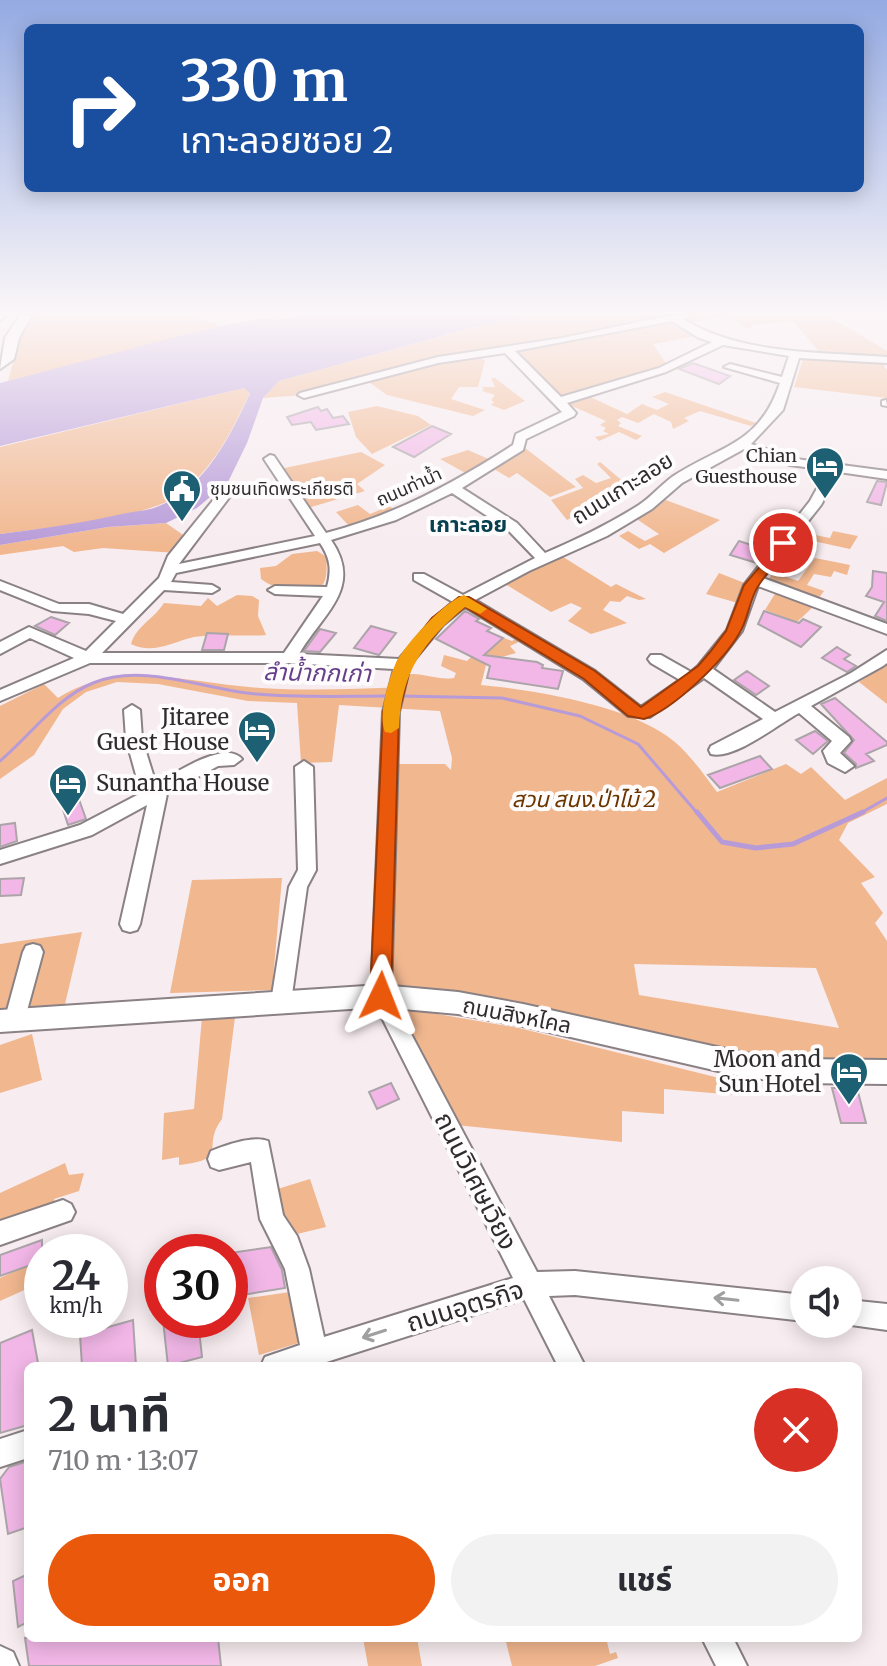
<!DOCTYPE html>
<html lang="th">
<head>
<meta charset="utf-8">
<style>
  :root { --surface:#fff; --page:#f2f2f3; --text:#2b2b33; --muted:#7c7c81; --accent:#ea580c }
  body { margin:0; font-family:Merriweather,"Noto Sans Thai",serif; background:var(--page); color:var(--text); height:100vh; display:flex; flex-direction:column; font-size:30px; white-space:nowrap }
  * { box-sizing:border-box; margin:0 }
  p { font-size:26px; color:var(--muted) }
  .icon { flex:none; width:44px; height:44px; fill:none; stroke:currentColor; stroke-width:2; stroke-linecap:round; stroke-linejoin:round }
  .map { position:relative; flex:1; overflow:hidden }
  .drawer { position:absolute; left:24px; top:1362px; width:838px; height:280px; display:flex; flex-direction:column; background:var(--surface); border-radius:12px; box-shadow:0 4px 20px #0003 }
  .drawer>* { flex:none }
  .top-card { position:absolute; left:24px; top:24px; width:840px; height:168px; border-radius:12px; box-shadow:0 4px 20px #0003; background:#1a4fa0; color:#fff; overflow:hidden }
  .fabs { position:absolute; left:790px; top:1266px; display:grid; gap:16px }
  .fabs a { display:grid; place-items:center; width:72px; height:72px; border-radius:50%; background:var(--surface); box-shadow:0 4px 20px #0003; font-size:40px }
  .speed { position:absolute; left:24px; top:1234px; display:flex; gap:16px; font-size:40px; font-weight:700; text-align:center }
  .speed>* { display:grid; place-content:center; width:104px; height:104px; border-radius:50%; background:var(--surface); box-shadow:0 4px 20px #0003; line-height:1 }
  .speed small { font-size:20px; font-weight:400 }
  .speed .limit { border:12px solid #d22; background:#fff; color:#111 }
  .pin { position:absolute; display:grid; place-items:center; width:68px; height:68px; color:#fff; margin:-34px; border:4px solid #fff; border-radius:50%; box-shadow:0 2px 8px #0007 }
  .me { position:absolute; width:88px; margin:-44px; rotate:2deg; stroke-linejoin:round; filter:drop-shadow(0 0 6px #0008) }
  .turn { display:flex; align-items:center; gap:28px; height:168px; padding:0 24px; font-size:36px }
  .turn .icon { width:104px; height:104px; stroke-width:2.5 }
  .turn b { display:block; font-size:56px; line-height:68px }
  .round { display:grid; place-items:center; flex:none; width:84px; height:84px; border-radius:42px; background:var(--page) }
  .overview { display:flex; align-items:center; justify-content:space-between; height:136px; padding:0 24px }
  h1 { font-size:48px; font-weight:700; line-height:60px }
  .action { display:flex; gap:16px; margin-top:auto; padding:16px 24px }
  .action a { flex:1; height:92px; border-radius:48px; background:var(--accent); color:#fff; font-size:32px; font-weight:700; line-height:92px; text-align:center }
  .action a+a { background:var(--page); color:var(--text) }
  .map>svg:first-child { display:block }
  .green { fill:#f1b78f; fill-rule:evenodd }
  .water { fill:#b79bd8 }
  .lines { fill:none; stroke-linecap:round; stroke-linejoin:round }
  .stream-far1 { stroke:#b79bd8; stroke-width:3 }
  .stream { stroke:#b79bd8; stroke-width:5 }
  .building { fill:#f2b7e7; stroke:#aba4a9; stroke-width:2 }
  .minor-casing { stroke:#8a8184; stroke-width:4 }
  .major-casing { stroke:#8a8184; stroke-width:4 }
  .minor { fill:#fff; fill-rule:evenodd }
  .major { fill:#fff; fill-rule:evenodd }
  .oneway { stroke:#a1a0a0 }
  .route { fill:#ea580c; stroke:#983908; stroke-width:2 }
  .slow { fill:#f59e0b }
  .labels { text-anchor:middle; stroke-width:8; stroke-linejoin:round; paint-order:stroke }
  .far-poi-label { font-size:18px; fill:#2f2c2d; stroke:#fefcfd; text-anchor:end }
  .far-street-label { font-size:18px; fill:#2f2c2d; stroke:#fefcfd }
  .street-label { font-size:22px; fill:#2f2c2d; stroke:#fefcfd }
  .far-quarter-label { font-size:22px; font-weight:bold; fill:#084050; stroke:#fefcfd }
  .poi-label { font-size:22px; fill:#2f2c2d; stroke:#fefcfd; text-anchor:end }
  .park-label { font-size:22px; font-style:italic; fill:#6b3500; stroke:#fefcfd }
  .water-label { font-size:24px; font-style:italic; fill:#653f89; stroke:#fefcfd }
  .near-street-label { font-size:26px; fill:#2f2c2d; stroke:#fefcfd }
</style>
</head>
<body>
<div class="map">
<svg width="887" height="1666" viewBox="0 0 887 1666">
  <rect width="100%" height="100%" fill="#f7ecef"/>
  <path class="green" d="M35 315H192L223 327 8 381 21 335Z
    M532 315H827L887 351V358L822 355 793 321 753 325 748 329 725 316 687 324 682 316 675 318 695 336 653 344 667 365 586 395 627 414 642 404 657 410 669 404 652 397 665 392 756 423 751 426 700 411 684 418 689 421 673 429 671 422 654 414 638 423 622 417 617 420 621 423 618 426 642 436 636 440 619 432 599 441 595 437 609 434 603 431 606 428 600 425 606 421 563 402 508 350 477 354 485 361 478 387H459L451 399 485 410 473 416 387 395 366 380 304 395 263 398 279 381 471 328Z
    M803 359 881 361 887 370V398L794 387Z
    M491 378H495L525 401 504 410 491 405 494 402 491 400 495 395 482 391 484 388 480 387H495Z
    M244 388 250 392C233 429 214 468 180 494 147 519 44 528 0 534V447Z
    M377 406 418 416 431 425 372 454 356 437 348 412Z
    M525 448 576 487 550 497 517 473 509 478 494 469Z
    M468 450 493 461 469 475 440 459Z
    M361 452 385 465 357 484 365 491 308 508 280 469Z
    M600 462 619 478 637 488 629 494 622 491 567 520 551 500 583 488 575 479 583 475 596 483 611 478 597 464Z
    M663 499 720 520 664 553 650 544 639 549 619 536 628 531 645 541 659 534 635 518Z
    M358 505 370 514 389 506 397 511 350 527 336 512Z
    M166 523 189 539 177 553 103 548 74 552 63 546 0 555V545L108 527Z
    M833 531 858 536 850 549 795 537 800 532 830 538Z
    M317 551 327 557C326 565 328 577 323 584 310 601 275 590 261 579L260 568 276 566 292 554Z
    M560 555 611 587 616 584 646 599 639 600 627 596 620 602 610 601 603 610 627 623 591 634 568 621 582 608 571 603 551 612 502 582Z
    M815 558 850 565 847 575 834 571 831 577 814 574 807 585 824 591 818 599 767 582 773 572 798 581Z
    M719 573 747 584 738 603 706 594Z
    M776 592 814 606 797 622 765 610Z
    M237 595 252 596 259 600 258 616 266 635C242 637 217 633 194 637 172 642 153 655 131 644 137 625 153 620 164 603L201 606 208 598 217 606Z
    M521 636 523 640 510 646 516 653 487 661 481 685C534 690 623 705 667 736 687 750 702 772 717 792L786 764 801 774 811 767 845 800 887 778V804L848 823 839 840 875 877 861 883 883 913 875 923 887 941V1063H841L648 1043 381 996 395 764H445L451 770 452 758 440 711 339 705 332 762 301 763 297 703 248 701 158 684 117 682 86 692 63 709 34 755 0 779V706L44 684 58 698C120 658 192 684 261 688 309 691 355 689 403 687L404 675C421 671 436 681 454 678L456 673 441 666 444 655 467 661 471 657 478 660 504 638 512 641ZM634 964 816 968 839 1028 639 995Z
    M887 664V704L859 682Z
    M282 878 272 990 170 993 192 880Z
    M82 932 65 1004 0 1012V944Z
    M385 1005 519 1028 727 1080 736 1095 664 1089V1114L622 1111V1142L446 1124Z
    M202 1017H235L222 1119C200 1148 232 1159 179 1165V1157L162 1160 164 1113 194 1109Z
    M32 1034 42 1080 0 1093V1045Z
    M65 1163 69 1175 84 1173 79 1191 54 1199 60 1219 0 1241V1193Z
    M310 1179 326 1227 289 1236 271 1191Z
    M42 1259V1282L0 1301V1278Z
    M290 1292 302 1342 259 1355 248 1298Z
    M363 1638H417L422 1666H368Z
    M505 1638H606L610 1654 616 1652 618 1658 595 1666H512Z"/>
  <path class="water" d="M303 315H532L470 328 279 381 263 398 247 443 228 482 197 508 166 523 108 527 0 545V534C41 529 82 523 122 514 134 511 148 511 159 506 205 488 231 435 250 393L244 388 0 446V383L206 329 262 318 281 320Z"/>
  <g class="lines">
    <path class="stream-far1" d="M399 696 502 698 580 716 638 744 698 814
      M0 761C30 736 56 698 93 683 143 662 205 690 256 694 300 698 345 696 390 696
      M859 814 887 798"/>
    <path class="stream" d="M697 812 722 842 756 848 793 844 863 812"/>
  </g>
  <path class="building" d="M693 363 730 376 719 384 679 369Z
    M318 407 321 411 327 409 333 418 343 416 349 424 316 430 311 422 292 425 287 417Z
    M432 426 451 434 414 457 393 447Z
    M877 481 887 482 881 505 867 502Z
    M739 541 767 550 757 563 730 555Z
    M873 571 887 573V621L875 616 884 602 866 596 872 587Z
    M465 611 479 619 476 621 491 628 487 631 503 638 484 655 537 662 543 665 542 668 563 671 558 689 487 678 490 666 436 639Z
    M764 611 799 623 803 619 821 627 801 647 758 624Z
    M51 617 69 623 55 635 35 626Z
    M371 626 396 633 379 655 354 648Z
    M320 629 336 633 320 652 304 651Z
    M207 633 228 634 224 650H202Z
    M837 647 850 655 844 659 856 666 847 672 822 658Z
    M747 671 769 686 756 695 734 680Z
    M835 698 887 742V745L866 754 874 761 856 768V764L844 753 854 740 821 704Z
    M815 731 828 741 813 754 796 740Z
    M760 756 772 769 720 788 708 775Z
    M71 777 86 819 68 825 54 782Z
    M15 823 17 841 0 847V825Z
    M24 878 21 895 0 896V879Z
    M391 1083 399 1099 377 1109 369 1092Z
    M832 1088H857L866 1123H841Z
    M42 1240V1261L0 1276V1255Z
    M271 1247 282 1270 285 1288 230 1297V1253Z
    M133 1320 136 1366H82L80 1335Z
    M163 1320H198L202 1357 168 1366Z
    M32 1330 38 1363 28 1366V1425L0 1433V1343Z
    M28 1461V1527L8 1534 0 1479 9 1467Z
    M28 1574V1622L18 1627 13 1581Z
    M25 1638H218L221 1666H29Z"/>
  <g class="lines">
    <g class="minor-casing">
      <path id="minor" d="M673 315H693L683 319C741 355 820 352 887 357V363L799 358 783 410 751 444 796 459 887 471V479L839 472 821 505 763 578 887 624V634L758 586 742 631 713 669 775 712 851 673 887 650V663L883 666 811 706 849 737 851 741 840 753 854 766 845 772 828 763 823 751 832 741 799 713C778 724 735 760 711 754L709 750 711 746 763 719 704 678 650 717 628 716 583 679 465 607 443 625 410 665 399 712 391 996 537 1272 575 1271 804 1295V1321L575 1295 549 1296 585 1366H558L524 1299 314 1366H261L265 1357 300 1345 285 1269 260 1219 251 1162 219 1170 211 1167 208 1159 211 1151C226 1145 253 1135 268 1141L283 1215 297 1236 309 1269 324 1337 513 1278 371 996 383 712 394 669 289 663H90L0 701V690L74 658 30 638 0 654V642L29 627 86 651 116 621 89 614 52 611 0 590V581L59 604H89L123 614 159 578 168 556 223 488 228 487 234 491 179 564 315 536 264 459 270 455 274 456 326 533C395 515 454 483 513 445L516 434 562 412 505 353 438 363 304 398 298 395 300 393 438 357 562 338ZM672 321 699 338 712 342 659 368 561 397 515 351ZM723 345 789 356 782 377 730 364 724 367 780 383C759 446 720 445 672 477 661 485 651 497 639 505 609 524 578 539 545 553L517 523 462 488 523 450 526 439 574 416 576 413 567 403 666 372ZM744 449 790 465 827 470 810 501 744 585 727 630 698 666 691 672 661 655H651L648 659 651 663 680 680 641 707 595 671 475 600 529 571 607 536 652 509 682 483ZM452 493 507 529 535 558 463 595 424 574H414V580L453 602 433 619 399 659 299 654C323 613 364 588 331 540L396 520ZM320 543C330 558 332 569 327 587L275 586 268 590 275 594 323 596 284 653H102L164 590 212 593 219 589 212 585 171 582 176 573Z
        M886 400 887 406 882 405V401Z
        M132 705 140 710 142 739 156 784C174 774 225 739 242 759L234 765 218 766 167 794 140 924 137 930 130 932 123 930 120 924 147 805 92 835 0 864V850L80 825 141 793 126 739 124 710Z
        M304 761 313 767 316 870 307 887 291 1002 288 1008 281 1011 274 1008 271 1002 289 887 298 870 295 767Z
        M33 944 40 946 43 952 25 1018 22 1024 15 1027 8 1024 5 1018 23 952 26 946Z
        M63 1200 71 1204 75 1212 71 1220 0 1245V1221Z
        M848 1300 887 1304V1330L844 1324H848Z
        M28 1430V1458L0 1467V1439Z
        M702 1638H733L747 1666H716Z"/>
    </g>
    <g class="major-casing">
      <path id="major" d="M0 315H7L0 320Z
        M20 315H32L19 338 14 359 0 369 5 338Z
        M381 985 458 992 523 1004 744 1053 796 1059 887 1060V1084L796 1083 744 1077 523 1026 458 1014 381 1007 0 1032V1010Z
        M0 1646 13 1652 19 1666H0Z"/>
    </g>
    <use href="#minor" class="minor"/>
    <use href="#major" class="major"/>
  </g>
  <defs><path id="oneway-shaft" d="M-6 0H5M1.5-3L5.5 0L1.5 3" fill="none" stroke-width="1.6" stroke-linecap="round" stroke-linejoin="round" transform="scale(2)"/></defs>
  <g class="oneway">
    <use href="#oneway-shaft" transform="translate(726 1299) rotate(-174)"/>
    <use href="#oneway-shaft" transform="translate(374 1334) rotate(162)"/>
  </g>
  <linearGradient id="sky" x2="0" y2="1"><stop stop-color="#94aae2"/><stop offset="0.57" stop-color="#fbf6f8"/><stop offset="1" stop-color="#fbf6f8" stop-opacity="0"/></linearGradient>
  <rect width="887" height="548" fill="url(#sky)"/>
  <path class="route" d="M783 539 790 543C781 560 766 572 757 588 749 602 748 620 739 634 724 660 673 710 644 719L628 716 584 679 465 607 443 625 411 665 399 712 391 996 388 1002 381 1005 373 1002 370 996 383 712 398 661 432 618 459 597H469L595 671 641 707 698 666 710 652 726 631 744 585 768 557 778 540Z"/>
  <path class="slow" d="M464 595 487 609 480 614 465 607C423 642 401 672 399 728L391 733 385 732C378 715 388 682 395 665 403 646 445 601 464 595Z"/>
  <defs>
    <g id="hotel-pin" transform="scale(2)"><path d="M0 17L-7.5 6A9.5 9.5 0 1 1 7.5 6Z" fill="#1d5f73" stroke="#fefcfd"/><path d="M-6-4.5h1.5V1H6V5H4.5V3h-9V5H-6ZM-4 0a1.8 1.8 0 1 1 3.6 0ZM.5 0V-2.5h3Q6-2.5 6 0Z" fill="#fff"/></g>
    <g id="civic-pin" transform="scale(2)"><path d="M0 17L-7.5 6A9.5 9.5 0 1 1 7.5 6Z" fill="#1d5f73" stroke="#fefcfd"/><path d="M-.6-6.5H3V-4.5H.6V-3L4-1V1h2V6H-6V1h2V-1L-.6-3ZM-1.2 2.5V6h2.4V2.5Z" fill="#fff"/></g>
  </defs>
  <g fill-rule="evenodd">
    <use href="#hotel-pin" x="825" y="466"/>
    <use href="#civic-pin" x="182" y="489"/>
    <use href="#hotel-pin" x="257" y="730"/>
    <use href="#hotel-pin" x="68" y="783"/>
    <use href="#hotel-pin" x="849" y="1072"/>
  </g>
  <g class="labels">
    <g class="far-poi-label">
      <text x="797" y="462">Chian<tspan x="797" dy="21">Guesthouse</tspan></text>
      <text x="210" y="495" text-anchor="start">ชุมชนเทิดพระเกียรติ</text>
    </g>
    <g class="far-street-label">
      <text transform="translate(409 487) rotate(-24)" y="6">ถนนท่าน้ำ</text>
    </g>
    <g class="street-label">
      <text transform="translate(622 488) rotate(-32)" y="8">ถนนเกาะลอย</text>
      <text transform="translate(517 1015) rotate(11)" y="8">ถนนสิงหไคล</text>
    </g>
    <g class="far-quarter-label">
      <text x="468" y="532">เกาะลอย</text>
    </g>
    <g class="poi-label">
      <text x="229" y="725">Jitaree<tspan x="229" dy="25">Guest House</tspan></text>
      <text x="96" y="791" text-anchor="start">Sunantha House</text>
      <text x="821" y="1067">Moon and<tspan x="821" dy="25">Sun Hotel</tspan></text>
    </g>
    <g class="park-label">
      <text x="584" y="807">สวน สนง.ป่าไม้ 2</text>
    </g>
    <g class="water-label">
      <text transform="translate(317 673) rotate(1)" y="8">ลำน้ำกกเก่า</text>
    </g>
    <g class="near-street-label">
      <text transform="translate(476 1181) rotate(63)" y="9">ถนนวิเศษเวียง</text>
      <text transform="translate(465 1306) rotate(-17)" y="9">ถนนอุตรกิจ</text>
    </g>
  </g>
</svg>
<div class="fabs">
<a><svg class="icon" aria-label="sound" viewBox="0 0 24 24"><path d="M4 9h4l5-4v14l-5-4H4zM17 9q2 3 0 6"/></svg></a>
</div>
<div class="speed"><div>24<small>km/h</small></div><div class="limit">30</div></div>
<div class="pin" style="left:783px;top:543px;background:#d93025"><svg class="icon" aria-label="arrive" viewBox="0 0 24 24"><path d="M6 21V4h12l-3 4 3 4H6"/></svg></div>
<svg class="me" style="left:381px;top:996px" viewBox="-20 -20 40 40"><path d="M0-17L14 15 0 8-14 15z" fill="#ea580c" stroke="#fff" stroke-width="4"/></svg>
<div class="top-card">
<div class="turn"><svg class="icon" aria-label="right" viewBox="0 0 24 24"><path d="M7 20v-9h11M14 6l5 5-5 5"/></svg><div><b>330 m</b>เกาะลอยซอย 2</div></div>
</div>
<section class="drawer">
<div class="overview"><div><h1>2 นาที</h1><p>710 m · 13:07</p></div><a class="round" style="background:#d93025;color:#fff"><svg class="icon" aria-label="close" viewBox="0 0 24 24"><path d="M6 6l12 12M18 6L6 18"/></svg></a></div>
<div class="action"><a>ออก</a><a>แชร์</a></div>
</section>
</div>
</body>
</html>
